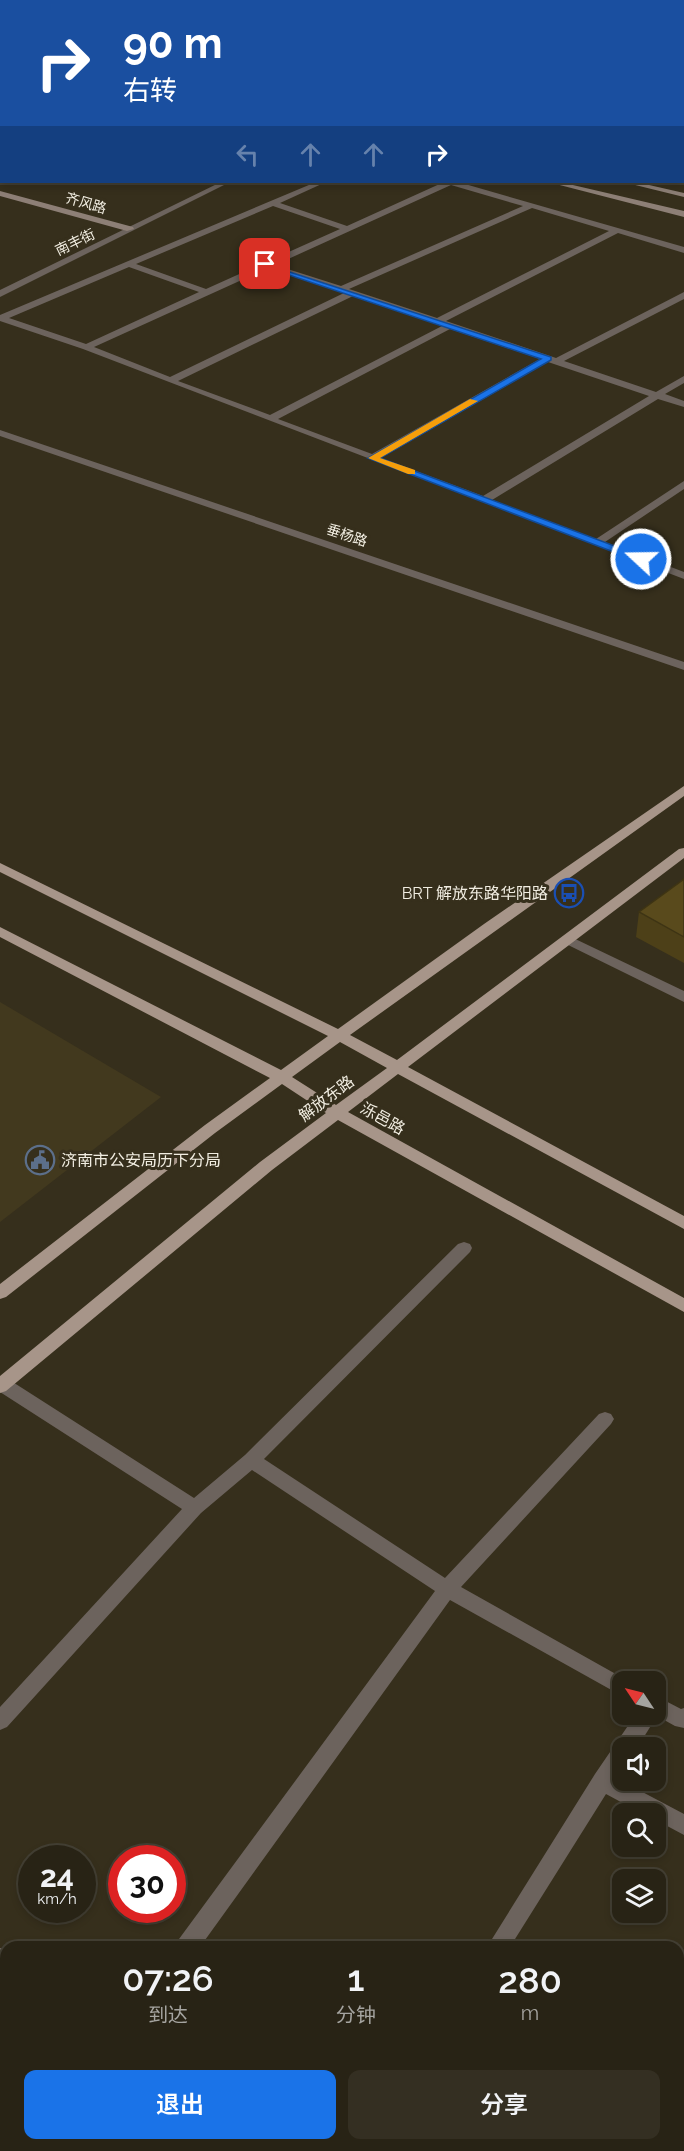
<!DOCTYPE html>
<html lang="zh">
<head>
<meta charset="utf-8">
<style>
  :root { --surface:#282315; --page:#342f22; --text:#f1f3f6; --muted:#a5a4a0; --line:#444034; --accent:#1a73e8 }
  body { margin:0; font-family:Raleway,"Noto Sans SC",sans-serif; background:var(--page); color:var(--text); height:100vh; display:flex; flex-direction:column; font-size:22px; white-space:nowrap }
  * { box-sizing:border-box; margin:0 }
  p { font-size:20px; color:var(--muted) }
  .icon { flex:none; width:33px; height:33px; fill:none; stroke:currentColor; stroke-width:2; stroke-linecap:round; stroke-linejoin:round }
  .map { position:relative; flex:1; overflow:hidden }
  .side { position:absolute; left:0px; top:1941px; width:684px; height:210px; display:flex; flex-direction:column; background:var(--surface); border-radius:18px 18px 0 0; box-shadow:0 3px 9px #0003,0 0 0 2px var(--line) }
  .side>* { flex:none }
  .top-card { position:absolute; left:0px; top:0px; width:684px; height:183px; box-shadow:0 3px 9px #0003,0 0 0 2px var(--line); background:#1a4fa0; color:#fff; overflow:hidden }
  .needle { width:39px; rotate:305deg }
  .fabs { position:absolute; left:612px; top:1671px; display:grid; gap:12px }
  .fabs a { display:grid; place-items:center; width:54px; height:54px; border-radius:12px; background:var(--surface); box-shadow:0 3px 9px #0003,0 0 0 2px var(--line); font-size:30px }
  .speed { position:absolute; left:18px; top:1845px; display:flex; gap:12px; font-size:30px; font-weight:700; text-align:center }
  .speed>* { display:grid; place-content:center; width:78px; height:78px; border-radius:50%; background:var(--surface); box-shadow:0 3px 9px #0003,0 0 0 2px var(--line); line-height:1 }
  .speed small { font-size:15px; font-weight:400 }
  .speed .limit { border:9px solid #d22; background:#fff; color:#111 }
  .pin { position:absolute; display:grid; place-items:center; width:51px; height:51px; color:#fff; margin:-26px; border-radius:12px; box-shadow:0 3px 9px #0006 }
  .me { position:absolute; width:66px; margin:-33px; rotate:291deg; stroke-linejoin:round; filter:drop-shadow(0 0 4px #0008) }
  .turn { display:flex; align-items:center; gap:21px; height:126px; padding:0 24px; font-size:27px }
  .turn .icon { width:78px; height:78px; stroke-width:2.5 }
  .turn b { display:block; font-size:42px; line-height:51px }
  .lanes { display:flex; align-items:center; height:57px; padding:0 24px; background:#0003; justify-content:center; gap:30px; direction:ltr }
  .lanes .off { opacity:.35 }
  .eta { display:flex; justify-content:space-evenly; align-items:center; height:102px; text-align:center }
  .eta b { font-size:36px; font-weight:600; line-height:42px }
  .button { display:flex; gap:12px; margin-top:auto; padding:12px 24px }
  .button a { flex:1; height:69px; border-radius:12px; background:var(--accent); color:#fff; font-size:24px; font-weight:600; line-height:69px; text-align:center }
  .button a+a { background:var(--page); color:var(--text) }
  .map>svg:first-child { display:block }
  .built { fill:#42391e }
  .lines { fill:none; stroke-linecap:round; stroke-linejoin:round }
  .street { fill:#6c635d; fill-rule:evenodd }
  .secondary { fill:#8d7f76; fill-rule:evenodd }
  .primary { fill:#a79589; fill-rule:evenodd }
  .wall { fill:#4d4018 }
  .building { fill:#594a1c; stroke:#3e3414; stroke-width:1.5 }
  .route { fill:#1a73e8; stroke:#114b97; stroke-width:1.5 }
  .slow { fill:#f59e0b }
  .labels { text-anchor:middle; stroke-width:6; stroke-linejoin:round; paint-order:stroke }
  .far-street-label { font-size:14px; fill:#f1ede1; stroke:#362f1c }
  .poi-label { font-size:16px; fill:#f1ede1; stroke:#362f1c; text-anchor:end }
  .street-label { font-size:16px; fill:#f1ede1; stroke:#362f1c }
</style>
</head>
<body>
<div class="map">
<svg width="684" height="2151" viewBox="0 0 684 2151">
  <rect width="100%" height="100%" fill="#362f1c"/>
  <path class="built" d="M0 1002 161 1097 0 1222Z"/>
  <g class="lines">
    <path class="street" d="M229 0H237L227 2Z
      M402 0 415 2H403Z
      M586 0H594L585 2Z
      M682 59H684V63H682Z
      M0 87H2V91H0Z
      M221 182H230L0 297V290Z
      M316 182H326L280 203 347 226 444 182H458L684 247V253L618 233 446 321 556 358 684 292V299L564 361 656 392 684 376V383L665 394 684 401V407L658 399 492 500 596 539 684 481V489L605 542 684 572V579L83 349 0 321V315ZM451 185 523 206 341 286 275 265ZM273 206 340 229 206 289 136 264ZM532 208 609 231 437 318 349 289ZM129 267 199 292 86 344 9 318ZM268 268 344 293 170 377 94 347ZM353 296 442 326 270 415 178 381ZM450 329 540 359 372 454 278 419ZM548 362 649 396 483 496 381 458Z
      M0 430 684 662V670L0 436Z
      M569 936 684 991V1002L564 943 562 940 564 937Z
      M464 1242 470 1244 472 1248 470 1252 264 1459 445 1578 599 1414 605 1412 611 1414 614 1419 611 1424 461 1587 630 1682H622V1695L615 1692 450 1600 200 1947H176L179 1939 435 1591 252 1470 201 1513 7 1727 0 1730V1707L182 1509 0 1392V1378L8 1379 194 1498 245 1455 458 1244Z
      M656 1696 681 1709 684 1708V1728L675 1726 657 1716 637 1748H622V1768L616 1778 684 1814V1835L656 1820V1814H643L606 1794 510 1947H487L595 1774 636 1714H656Z
      M0 1948H6V1970H0Z
      M678 2068 684 2070V2093L678 2091Z"/>
    <path class="secondary" d="M0 29H2V33H0Z
      M0 42H2V47H0Z
      M548 182H560L684 211V217Z
      M623 182H636L684 193V197Z
      M0 191 133 227 134 229 127 231 0 196Z"/>
    <path class="primary" d="M684 786V796L350 1035 397 1060 679 849 684 848V858L408 1067 684 1216V1229L398 1074 348 1112 684 1298V1312L338 1120 272 1170 6 1391 0 1393V1376L260 1162 326 1113 282 1084 215 1133 6 1297 0 1299V1284L205 1125 270 1078 0 937V927L281 1070 328 1036 0 872V863L338 1029 484 924ZM340 1042 387 1068 336 1105 292 1077Z"/>
  </g>
  <path class="wall" d="M684 879V963L636 937 639 912Z"/>
  <path class="building" d="M684 879V937L639 912Z"/>
  <path class="route" d="M262 263 551 357V360L380 458 644 557V561H637L368 458 541 359 262 266Z"/>
  <path class="slow" d="M470 399 478 401 380 458 415 470V474H408L368 458Z"/>
  <defs>
    <g id="bus-ring" transform="scale(1.5)"><circle r="9.5" fill="#362f1c" stroke="#1a4fb4" stroke-width="1.5"/><path d="M-5-6H5V4H4V6H2V4H-2V6H-4V4H-5ZM-3.5-4V0h7V-4ZM-3.5 1.2v1.5H-2V1.2ZM2 1.2v1.5H3.5V1.2Z" fill="#1a4fb4"/></g>
    <g id="civic-ring" transform="scale(1.5)"><circle r="9.5" fill="#362f1c" stroke="#5c6f8a" stroke-width="1.5"/><path d="M-.6-6.5H3V-4.5H.6V-3L4-1V1h2V6H-6V1h2V-1L-.6-3ZM-1.2 2.5V6h2.4V2.5Z" fill="#5c6f8a"/></g>
  </defs>
  <g fill-rule="evenodd">
    <use href="#bus-ring" x="569" y="893"/>
    <use href="#civic-ring" x="40" y="1160"/>
  </g>
  <g class="labels">
    <g class="far-street-label">
      <text transform="translate(86 203) rotate(16)" y="5">齐风路</text>
      <text transform="translate(75 242) rotate(-26)" y="5">南丰街</text>
      <text transform="translate(347 535) rotate(19)" y="5">垂杨路</text>
    </g>
    <g class="poi-label">
      <text x="548" y="899">BRT 解放东路华阳路</text>
      <text x="61" y="1166" text-anchor="start">济南市公安局历下分局</text>
    </g>
    <g class="street-label">
      <text transform="translate(326 1098) rotate(-37)" y="6">解放东路</text>
      <text transform="translate(383 1118) rotate(29)" y="6">泺邑路</text>
    </g>
  </g>
</svg>
<div class="fabs">
<a><svg class="needle" viewBox="-14 -14 28 28"><path d="M0-13l5 13h-10z" fill="#e53935"/><path d="M0 13l5-13h-10z" fill="#a5a4a0"/></svg></a>
<a><svg class="icon" aria-label="sound" viewBox="0 0 24 24"><path d="M4 9h4l5-4v14l-5-4H4zM17 9q2 3 0 6"/></svg></a>
<a><svg class="icon" aria-label="search" viewBox="0 0 24 24"><circle cx="10" cy="10" r="6"/><path d="M15 15l6 6"/></svg></a>
<a><svg class="icon" aria-label="layers" viewBox="0 0 24 24"><path d="M12 4l9 5-9 5-9-5zM3 14l9 5 9-5"/></svg></a>
</div>
<div class="speed"><div>24<small>km/h</small></div><div class="limit">30</div></div>
<div class="pin" style="left:265px;top:264px;background:#d93025"><svg class="icon" aria-label="arrive" viewBox="0 0 24 24"><path d="M6 21V4h12l-3 4 3 4H6"/></svg></div>
<svg class="me" style="left:641px;top:559px" viewBox="-20 -20 40 40"><circle r="17" fill="#1a73e8" stroke="#fff" stroke-width="3"/><path d="M0-11L8 9 0 5-8 9z" fill="#fff"/></svg>
<div class="top-card">
<div class="turn"><svg class="icon" aria-label="right" viewBox="0 0 24 24"><path d="M7 20v-9h11M14 6l5 5-5 5"/></svg><div><b>90 m</b>右转</div></div>
<div class="lanes"><svg class="icon off" aria-label="left" viewBox="0 0 24 24"><path d="M17 20v-9H6M10 6l-5 5 5 5"/></svg><svg class="icon off" aria-label="ahead" viewBox="0 0 24 24"><path d="M12 20V5M6 11l6-6 6 6"/></svg><svg class="icon off" aria-label="ahead" viewBox="0 0 24 24"><path d="M12 20V5M6 11l6-6 6 6"/></svg><svg class="icon" aria-label="right" viewBox="0 0 24 24"><path d="M7 20v-9h11M14 6l5 5-5 5"/></svg></div>
</div>
<section class="side">
<div class="eta">
<div><b>07:26</b><p>到达</p></div>
<div><b>1</b><p>分钟</p></div>
<div><b>280</b><p>m</p></div>
</div>
<div class="button"><a>退出</a><a>分享</a></div>
</section>
</div>
</body>
</html>
